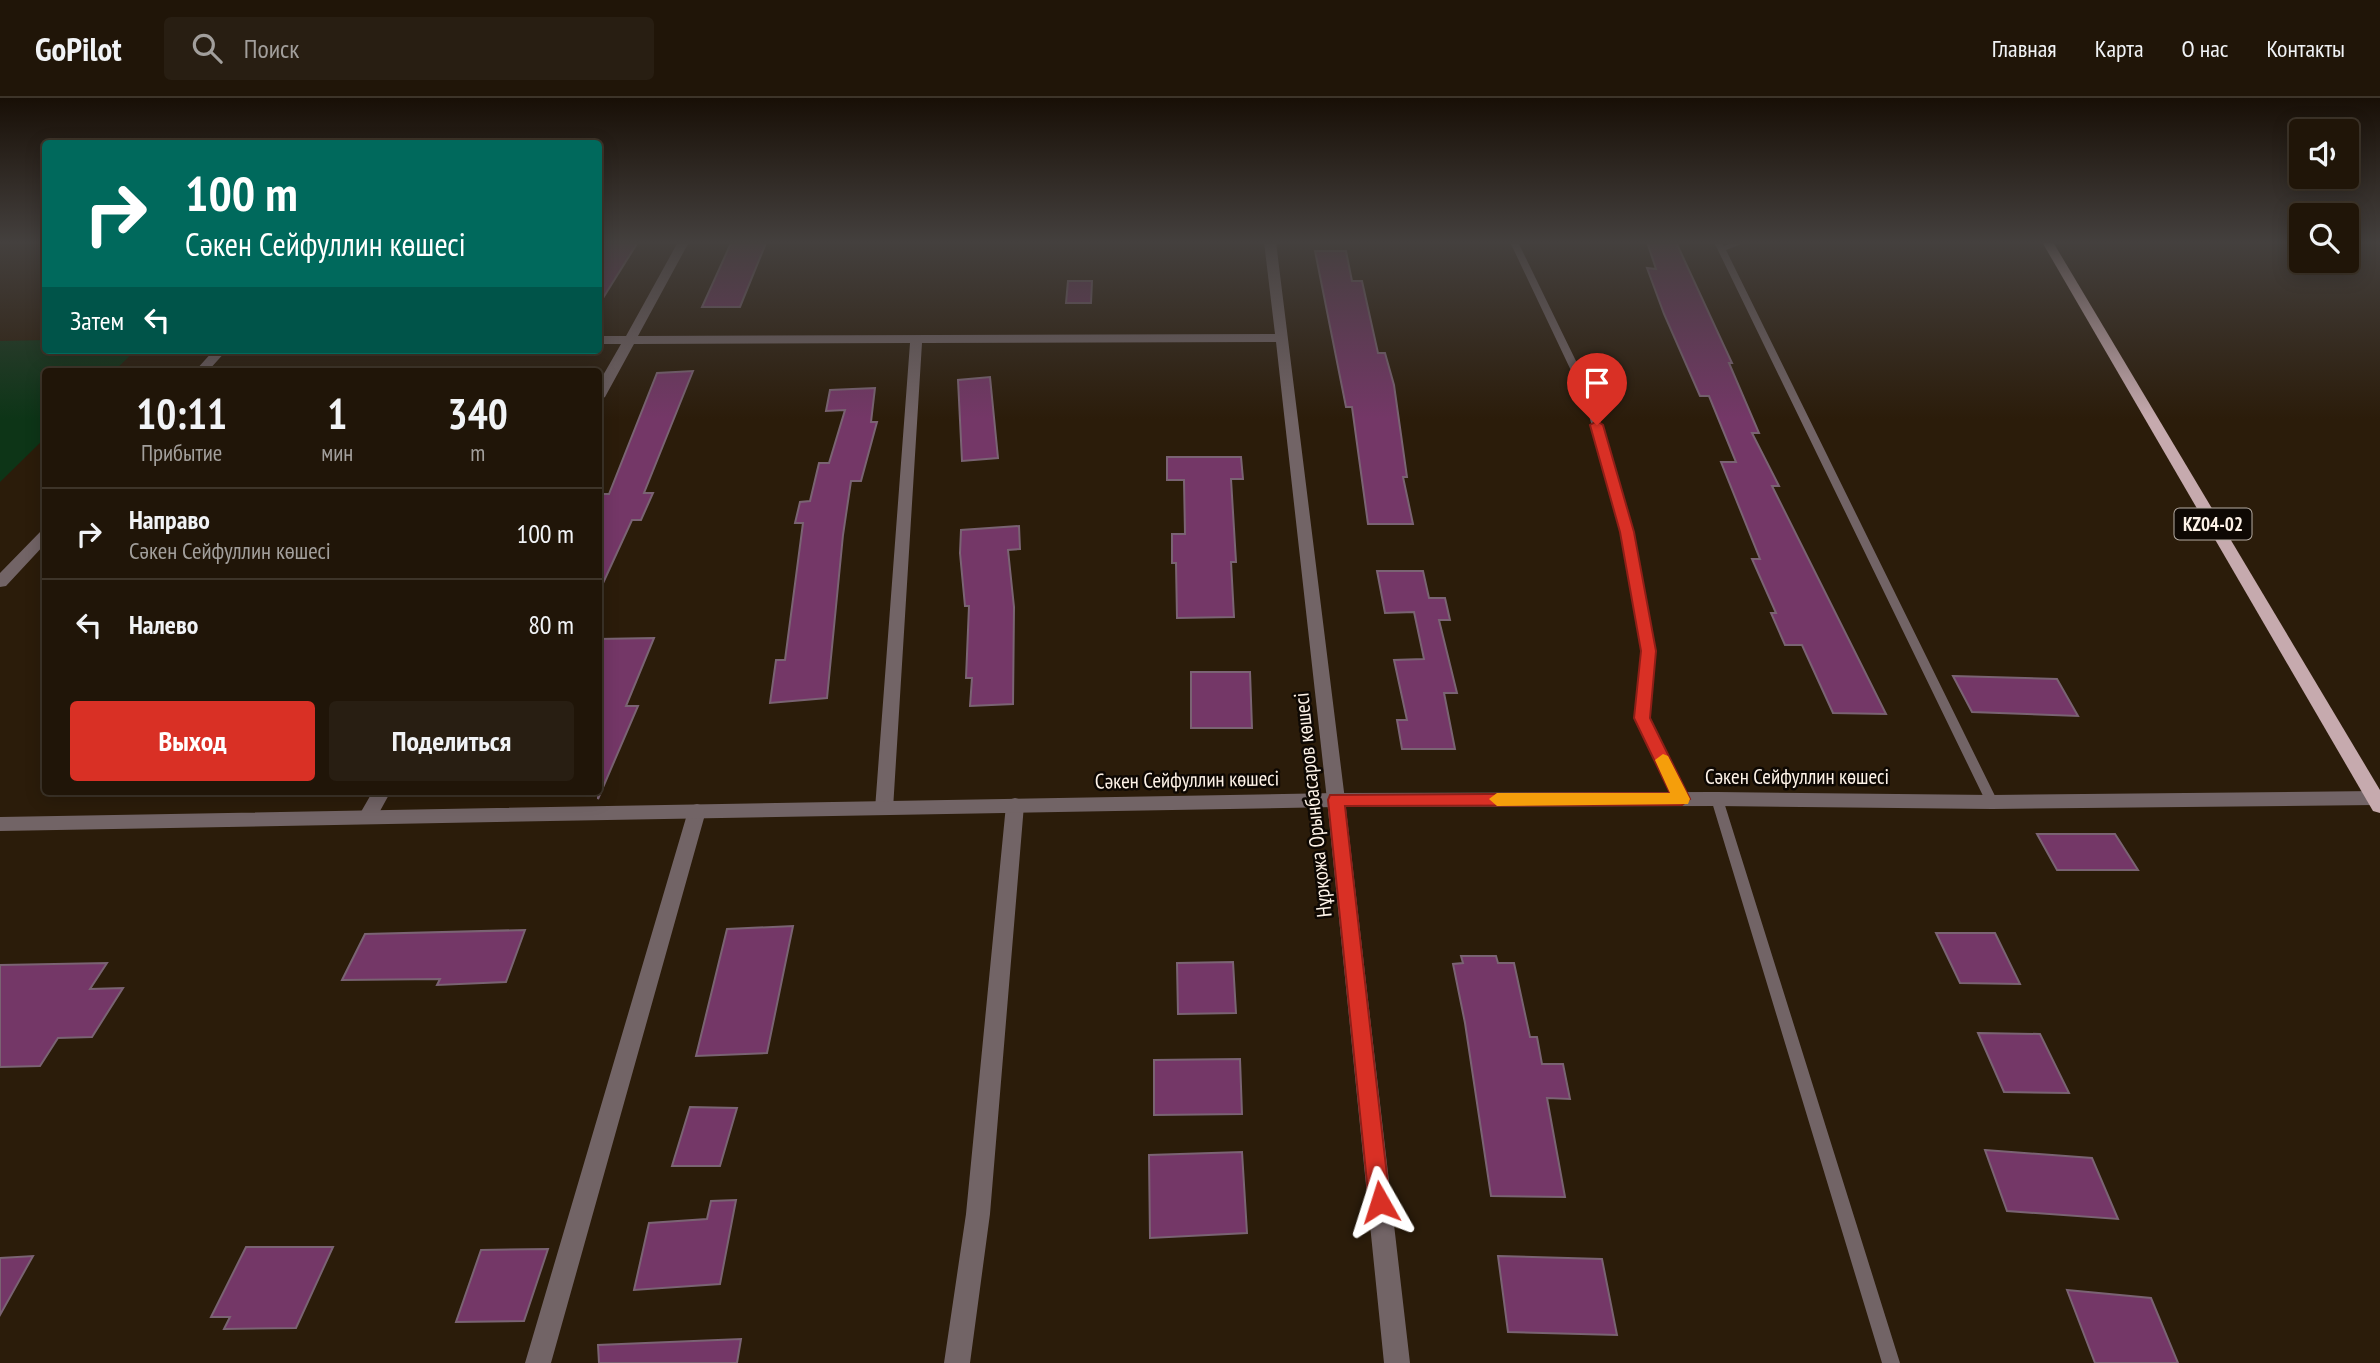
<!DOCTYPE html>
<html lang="ru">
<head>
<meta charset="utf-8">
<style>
  :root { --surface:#201508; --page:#281e12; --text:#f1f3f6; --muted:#a29f9c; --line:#3d3429; --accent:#d93025 }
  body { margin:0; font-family:"PT Sans Narrow",sans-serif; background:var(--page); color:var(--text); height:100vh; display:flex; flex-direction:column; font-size:26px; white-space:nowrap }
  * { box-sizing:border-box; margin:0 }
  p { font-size:23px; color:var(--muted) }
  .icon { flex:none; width:38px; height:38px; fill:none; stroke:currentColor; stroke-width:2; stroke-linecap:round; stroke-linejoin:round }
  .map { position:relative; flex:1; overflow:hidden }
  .panel { position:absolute; left:42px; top:270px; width:560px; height:427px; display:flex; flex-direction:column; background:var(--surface); border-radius:7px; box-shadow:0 4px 18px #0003,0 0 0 2px var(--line) }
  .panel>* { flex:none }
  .top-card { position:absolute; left:42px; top:42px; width:560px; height:214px; border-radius:7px; box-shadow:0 4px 18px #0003,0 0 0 2px var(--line); background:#00695c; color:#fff; overflow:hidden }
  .buttons { position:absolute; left:2289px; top:21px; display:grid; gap:14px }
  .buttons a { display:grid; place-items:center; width:70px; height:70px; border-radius:7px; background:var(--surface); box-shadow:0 4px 18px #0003,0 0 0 2px var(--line); font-size:35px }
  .pin { position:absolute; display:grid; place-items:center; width:60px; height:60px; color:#fff; margin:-72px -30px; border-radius:50% 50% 50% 0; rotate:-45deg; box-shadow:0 0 7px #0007 }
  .pin .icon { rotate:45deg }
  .me { position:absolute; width:77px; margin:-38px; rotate:354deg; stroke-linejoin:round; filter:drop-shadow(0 0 5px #0008) }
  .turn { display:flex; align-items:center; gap:24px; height:147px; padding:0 28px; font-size:32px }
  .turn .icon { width:91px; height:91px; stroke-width:2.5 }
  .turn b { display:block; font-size:49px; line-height:60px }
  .then { display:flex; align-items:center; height:66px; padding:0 28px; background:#0003; gap:14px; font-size:26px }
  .eta { display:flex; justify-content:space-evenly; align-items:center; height:119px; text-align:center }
  .eta b { font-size:42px; font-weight:800; line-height:49px }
  .primary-button { display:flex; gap:14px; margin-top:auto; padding:14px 28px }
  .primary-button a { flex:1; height:80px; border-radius:7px; background:var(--accent); color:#fff; font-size:28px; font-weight:800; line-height:80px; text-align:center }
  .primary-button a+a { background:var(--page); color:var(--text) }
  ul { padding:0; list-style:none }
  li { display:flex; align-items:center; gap:21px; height:91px; padding:0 28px; border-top:2px solid var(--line) }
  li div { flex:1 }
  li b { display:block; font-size:26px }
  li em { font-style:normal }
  header { display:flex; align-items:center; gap:42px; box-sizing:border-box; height:98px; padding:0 35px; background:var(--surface); border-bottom:2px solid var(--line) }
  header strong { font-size:33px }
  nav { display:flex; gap:38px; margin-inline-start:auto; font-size:24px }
  .search { width:490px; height:63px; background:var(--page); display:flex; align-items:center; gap:18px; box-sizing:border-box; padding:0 24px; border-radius:7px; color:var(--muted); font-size:26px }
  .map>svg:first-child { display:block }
  .green { fill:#0d3517 }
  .building { fill:#743767; stroke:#7a6373; stroke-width:2 }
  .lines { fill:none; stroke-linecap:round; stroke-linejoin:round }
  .service { fill:#726466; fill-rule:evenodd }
  .minor { fill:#726466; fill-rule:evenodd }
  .tertiary { fill:#726466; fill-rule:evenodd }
  .primary { fill:#c6aaae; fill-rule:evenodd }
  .route { fill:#d93025; stroke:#8d1f18; stroke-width:2 }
  .slow { fill:#f59e0b }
  .labels { text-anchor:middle; stroke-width:5; stroke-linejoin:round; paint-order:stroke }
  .shield { fill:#0e0803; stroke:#b6aca3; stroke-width:2 }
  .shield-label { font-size:19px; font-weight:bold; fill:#fef3e8 }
  .street-label { font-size:21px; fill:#fef3e8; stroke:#0e0803 }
</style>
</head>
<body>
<header>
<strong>GoPilot</strong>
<div class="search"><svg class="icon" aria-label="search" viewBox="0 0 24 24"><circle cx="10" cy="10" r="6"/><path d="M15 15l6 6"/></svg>Поиск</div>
<nav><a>Главная</a><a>Карта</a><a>О нас</a><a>Контакты</a></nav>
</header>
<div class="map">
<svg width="2380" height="1265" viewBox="0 0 2380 1265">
  <rect width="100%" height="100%" fill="#2b1c0a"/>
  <path class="green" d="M45 242 46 252H136L114 273H46L45 340 0 384V243Z"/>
  <path class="building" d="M598 144H638L598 208Z
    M1647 144H1676L1732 265H1729L1759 335H1752L1779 388H1772L1886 616 1833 615 1802 547H1785L1771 515H1776L1752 461H1760L1721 364H1736L1709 298H1700L1664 216 1647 170 1656 171Z
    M731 145H766L740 209H702Z
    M1315 153H1346L1352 183H1362L1378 255H1385L1394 287 1407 379H1403L1413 426H1368L1352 309H1346Z
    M1068 183H1092L1091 205H1066Z
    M693 273 644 395H653L641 422H632L598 496V396H609L657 275Z
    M990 279 998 360 962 363 958 282Z
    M875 290 871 324H877L861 383H851L843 437 827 600 770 605 776 562H785L803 425H795L800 404 810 403 819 365H829L845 312 826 313 830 292Z
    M1167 359H1241L1243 381H1231L1236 464H1231L1234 519 1177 520 1176 465H1172V436H1185L1184 382H1167Z
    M1019 428 1020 451 1008 452 1014 509 1013 606 970 608 972 580H966L969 508H965L960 455 961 432Z
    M1377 473H1423L1429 500H1445L1450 522H1439L1457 595H1444L1455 651H1402L1397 622H1407L1394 562 1424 561 1414 514 1385 515Z
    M654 540 626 608H638L598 701V541Z
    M1191 574H1250L1252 630H1191Z
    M1953 578 2057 581 2078 618 1972 614Z
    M2037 736H2115L2138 772H2057Z
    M793 828 767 955 696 958 727 831Z
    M525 832 506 884 437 887 440 881 342 882 365 836Z
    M1936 835H1995L2020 886 1960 885Z
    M1461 858H1496L1498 865H1514L1530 939H1537L1542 966H1563L1570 1001 1547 1000 1565 1099 1491 1098 1465 925 1453 866 1463 865Z
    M1233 864 1236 915 1178 916 1177 865Z
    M107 865 90 891 123 890 92 939 58 940 40 968 0 969V867Z
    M1978 935 2040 936 2069 995 2004 994Z
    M1240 961 1242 1016 1154 1017V962Z
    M690 1009 737 1010 720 1068H672Z
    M1985 1052 2092 1060 2118 1121 2007 1113Z
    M1242 1054 1247 1135 1150 1140 1149 1057Z
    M736 1102 720 1186 634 1192 649 1125 707 1121 711 1103Z
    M246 1149H333L296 1230 224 1231 230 1219H211Z
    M548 1151 524 1223 456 1224 481 1152Z
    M33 1158 0 1217V1160Z
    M1498 1158 1602 1161 1617 1237 1508 1234Z
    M2067 1192 2151 1200 2178 1265H2095Z
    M741 1241 737 1265H599L598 1247Z"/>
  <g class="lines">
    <path class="service" d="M1510 144H1518L1594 300 1632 434 1654 553 1648 620 1688 701 1687 704H1677L1676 701 1636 620 1642 553 1622 434 1584 300Z
      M1714 144H1722L1724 148 1734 144H1746L1726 152 1998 704 1997 707H1987L1986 704Z
      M1717 696 1722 698 1723 701 1900 1265H1882L1711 701 1712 698Z"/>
    <path class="minor" d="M678 144H689L638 238 1275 236 1264 144H1276L1345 702 1410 1265H1384L1327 702 1276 244 922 245 893 711 891 716H877L875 711 910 245 634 246 605 299 598 303V286L621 246H598V238H626Z
      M214 252H227L208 273H195Z
      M46 432V445L6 488 0 489V475L41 433Z
      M373 693H391L374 724H360L358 719Z
      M1015 700 1022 702 1024 707 990 1116 970 1265H944L966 1116 1006 707 1008 702Z
      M697 706 704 708 706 713 551 1265H525L688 713 690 708Z"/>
    <path class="tertiary" d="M2375 693 2380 695V705L2375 707 1992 711 1717 708 1336 709 0 733V719L1336 695 1717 694 1992 697Z"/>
    <path class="primary" d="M2042 144H2053L2380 692V715L2373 713Z"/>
  </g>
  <linearGradient id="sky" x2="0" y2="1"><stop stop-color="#180f06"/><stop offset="0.45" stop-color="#44403e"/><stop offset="1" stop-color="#44403e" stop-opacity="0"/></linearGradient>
  <rect width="2380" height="321" fill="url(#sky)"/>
  <path class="route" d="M1597 323 1603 327 1634 434 1656 553 1650 620 1690 701 1682 707 1345 708 1390 1104 1387 1111 1380 1114 1372 1111 1369 1104 1328 702 1330 697 1670 695 1634 620 1641 553 1620 434 1590 327Z"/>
  <path class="slow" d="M1663 656 1668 658 1690 701 1688 706 1497 708 1489 701 1497 695H1670L1655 662Z"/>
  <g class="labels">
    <rect class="shield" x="2174.5" y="410.5" width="77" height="31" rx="5"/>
    <g class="shield-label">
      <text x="2213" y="433">KZ04-02</text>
    </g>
    <g class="street-label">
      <text x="1797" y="686">Сәкен Сейфуллин көшесі</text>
      <text transform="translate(1187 682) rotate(-1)" y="7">Сәкен Сейфуллин көшесі</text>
      <text transform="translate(1313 707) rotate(-96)" y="7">Нұрқожа Орынбасаров көшесі</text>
    </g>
  </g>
</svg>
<div class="buttons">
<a><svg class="icon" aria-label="sound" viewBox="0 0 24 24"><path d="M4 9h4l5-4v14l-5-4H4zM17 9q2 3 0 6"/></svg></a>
<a><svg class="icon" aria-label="search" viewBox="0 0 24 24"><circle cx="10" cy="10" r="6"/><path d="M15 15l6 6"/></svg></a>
</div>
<div class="pin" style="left:1597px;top:327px;background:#d93025"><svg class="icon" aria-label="arrive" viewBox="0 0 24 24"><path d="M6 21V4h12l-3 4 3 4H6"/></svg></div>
<svg class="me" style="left:1380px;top:1104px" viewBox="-20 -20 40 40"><path d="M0-17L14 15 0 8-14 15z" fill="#d93025" stroke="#fff" stroke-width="4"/></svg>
<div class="top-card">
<div class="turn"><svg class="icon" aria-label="right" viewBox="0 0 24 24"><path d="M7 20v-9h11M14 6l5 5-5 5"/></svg><div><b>100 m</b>Сәкен Сейфуллин көшесі</div></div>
<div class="then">Затем<svg class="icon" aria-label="left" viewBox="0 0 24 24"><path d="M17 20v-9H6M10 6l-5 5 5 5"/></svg></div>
</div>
<section class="panel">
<div class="eta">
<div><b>10:11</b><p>Прибытие</p></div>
<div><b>1</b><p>мин</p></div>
<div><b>340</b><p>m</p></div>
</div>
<ul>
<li><svg class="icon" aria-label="right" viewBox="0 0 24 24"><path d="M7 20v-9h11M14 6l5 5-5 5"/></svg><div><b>Направо</b><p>Сәкен Сейфуллин көшесі</p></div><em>100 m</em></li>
<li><svg class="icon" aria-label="left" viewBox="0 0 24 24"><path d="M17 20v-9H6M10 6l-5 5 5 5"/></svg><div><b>Налево</b></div><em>80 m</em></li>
</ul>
<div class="primary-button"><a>Выход</a><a>Поделиться</a></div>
</section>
</div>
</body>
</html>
